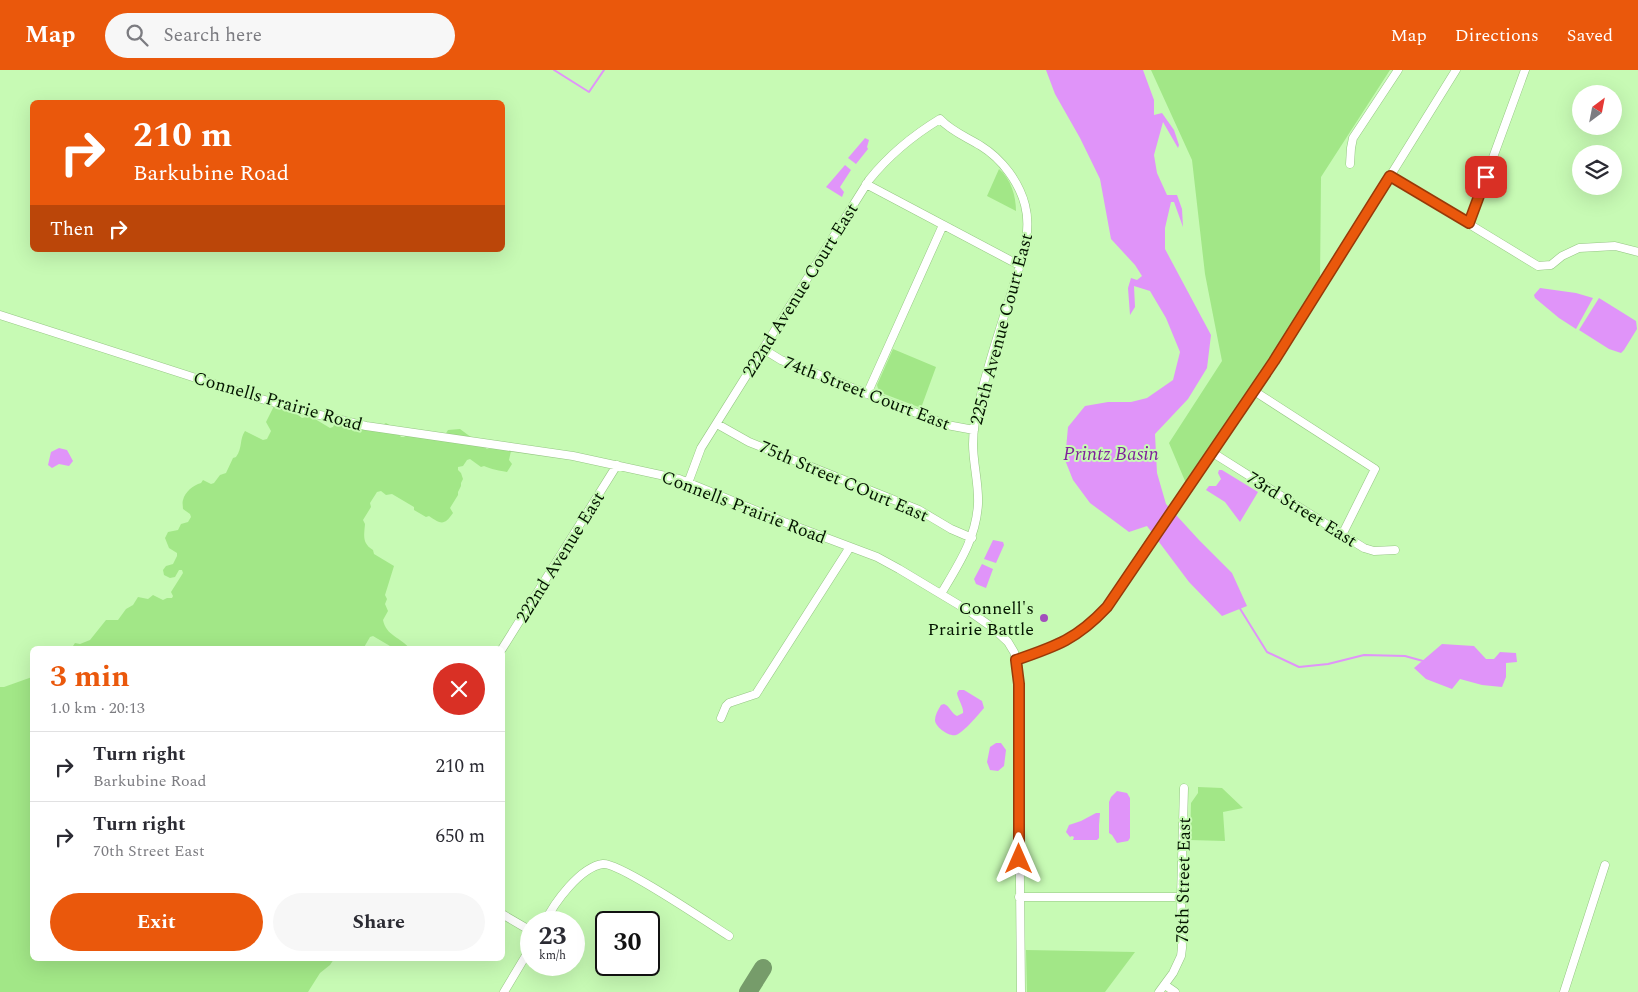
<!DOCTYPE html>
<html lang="en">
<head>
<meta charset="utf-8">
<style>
  :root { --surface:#fff; --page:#f7f7f7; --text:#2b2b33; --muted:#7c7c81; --line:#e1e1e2; --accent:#ea580c }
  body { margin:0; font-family:Spectral,serif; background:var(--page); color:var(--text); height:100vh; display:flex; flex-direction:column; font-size:19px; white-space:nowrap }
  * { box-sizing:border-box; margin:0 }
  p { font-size:16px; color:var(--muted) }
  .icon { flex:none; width:28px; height:28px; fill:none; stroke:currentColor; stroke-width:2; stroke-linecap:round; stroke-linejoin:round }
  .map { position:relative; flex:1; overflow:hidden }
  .side { position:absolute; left:30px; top:576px; width:475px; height:315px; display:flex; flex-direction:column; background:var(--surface); border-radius:8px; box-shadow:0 5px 20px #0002 }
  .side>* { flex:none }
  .guide { position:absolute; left:30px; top:30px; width:475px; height:152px; border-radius:8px; box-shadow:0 5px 20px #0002; background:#ea580c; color:#fff; overflow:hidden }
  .needle { width:32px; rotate:32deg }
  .fabs { position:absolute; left:1572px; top:15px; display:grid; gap:10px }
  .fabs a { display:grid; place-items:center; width:50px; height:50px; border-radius:50%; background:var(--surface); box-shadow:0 5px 20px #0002; font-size:25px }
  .speed { position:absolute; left:520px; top:841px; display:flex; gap:10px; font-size:25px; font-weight:700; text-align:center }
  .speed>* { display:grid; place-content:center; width:65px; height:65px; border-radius:50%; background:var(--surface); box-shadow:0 5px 20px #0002; line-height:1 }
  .speed small { font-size:12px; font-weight:400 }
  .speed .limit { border:2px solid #111; border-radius:8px; background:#fff; color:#111 }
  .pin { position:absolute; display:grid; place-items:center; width:42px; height:42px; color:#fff; margin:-21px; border-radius:10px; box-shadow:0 2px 8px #0006 }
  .me { position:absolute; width:55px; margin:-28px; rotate:0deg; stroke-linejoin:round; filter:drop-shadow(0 0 4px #0008) }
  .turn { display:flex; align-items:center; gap:18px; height:105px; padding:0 20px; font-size:22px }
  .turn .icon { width:65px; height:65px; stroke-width:2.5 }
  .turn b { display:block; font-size:35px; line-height:42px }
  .then { display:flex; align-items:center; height:48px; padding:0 20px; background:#0003; gap:10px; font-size:19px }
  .round { display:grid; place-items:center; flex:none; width:52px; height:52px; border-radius:26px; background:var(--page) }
  .summary { display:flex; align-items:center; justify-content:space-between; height:85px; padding:0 20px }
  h1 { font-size:30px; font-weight:700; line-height:38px; color:var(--accent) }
  .cta { display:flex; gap:10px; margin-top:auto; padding:10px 20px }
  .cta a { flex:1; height:58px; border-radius:30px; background:var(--accent); color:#fff; font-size:20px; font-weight:700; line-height:58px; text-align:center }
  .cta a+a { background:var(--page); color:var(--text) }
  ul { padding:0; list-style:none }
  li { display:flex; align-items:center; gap:15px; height:70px; padding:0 20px; border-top:1px solid var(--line) }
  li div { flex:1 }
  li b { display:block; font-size:19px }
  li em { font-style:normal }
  header { display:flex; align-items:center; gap:30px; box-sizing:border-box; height:70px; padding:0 25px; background:var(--accent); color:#fff }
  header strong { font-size:24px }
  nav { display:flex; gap:28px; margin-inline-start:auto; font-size:18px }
  .search { width:350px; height:45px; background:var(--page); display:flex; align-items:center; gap:12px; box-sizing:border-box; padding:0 18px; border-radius:28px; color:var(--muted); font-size:19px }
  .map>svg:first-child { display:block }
  .green { fill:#a2e787 }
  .water { fill:#e094f9 }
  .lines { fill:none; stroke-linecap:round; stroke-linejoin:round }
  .stream { stroke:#e094f9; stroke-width:2 }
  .taxiway { stroke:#769c6a; stroke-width:18 }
  .minor-casing { stroke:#95c683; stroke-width:9 }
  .minor { stroke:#fff; stroke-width:8 }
  .route-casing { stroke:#983908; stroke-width:12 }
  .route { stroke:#ea580c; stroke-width:9 }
  .poi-dot { fill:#a24ebc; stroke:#c7fab4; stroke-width:2 }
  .labels { text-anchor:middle; stroke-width:4; stroke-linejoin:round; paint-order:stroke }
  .street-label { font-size:18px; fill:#041500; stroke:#c7fab4 }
  .poi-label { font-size:18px; fill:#041500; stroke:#c7fab4; text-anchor:end }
  .water-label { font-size:19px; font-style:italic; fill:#7f229a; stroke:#c7fab4 }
</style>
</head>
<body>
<header>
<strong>Map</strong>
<div class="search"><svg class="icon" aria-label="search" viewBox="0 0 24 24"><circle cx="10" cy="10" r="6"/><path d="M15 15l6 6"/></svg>Search here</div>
<nav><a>Map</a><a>Directions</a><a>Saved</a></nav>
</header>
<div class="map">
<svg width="1638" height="922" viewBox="0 0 1638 922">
  <rect width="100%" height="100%" fill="#c7fab4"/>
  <path class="green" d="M1151 0H1390L1321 107 1320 211 1188 418 1169 373 1222 291 1205 204 1192 90Z
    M999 99C1011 109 1016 126 1016 141L987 126Z
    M893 279 936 297 921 338 879 322 877 315Z
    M274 336 291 339 302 348 310 346 330 358 333 357 335 353 347 355 359 349 374 359 386 353 394 358 401 367H404L417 359 423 362 443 368 448 360 460 359 487 379 496 377 511 381 509 390 512 394 507 402C501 401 490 399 484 396L481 397 470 389 467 390 463 396 458 397V400L461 403 463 409 461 413V416L458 422V425L450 438 453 443C444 456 441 454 429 446L426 447 414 440V437L392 424 386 425 381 421 377 422 370 433 371 437 363 450 365 454C364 466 362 473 373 480L374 484 394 496 385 525 387 529 385 534 388 541 383 550C386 566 401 567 410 579L390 576 373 566 370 567 363 579H71L75 573 80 574 90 570 106 550H118L126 539 133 535 138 527 148 529 153 525 163 530 167 528H172L173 526 171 522 183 503 182 500H179L175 507 170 508 164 505 163 500 166 496 173 494 177 486V483L169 478 165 468 168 462 178 460 181 454 188 452 191 447 190 444 183 439C183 436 182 433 183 430 185 422 193 415 201 413L203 410 211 414 214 413 220 405 226 403 233 388 236 387C243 377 239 370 245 361L263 370 267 369 271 361 266 352Z
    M32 607V889H334L330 895 320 903 308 922H0V617H4Z
    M1198 717 1222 718 1243 738 1223 742 1225 771 1190 770 1191 733 1198 723Z
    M1026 880 1135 882 1105 922H1027Z"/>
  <path class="water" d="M1046 0H1143L1154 30V45L1162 43 1174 60 1179 75 1178 78 1163 52 1154 85 1157 103 1167 125H1177L1182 139 1183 157 1174 132H1171L1165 158V179L1211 265 1207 298 1188 329 1155 364 1157 403 1166 434 1199 470 1232 503 1247 536 1222 546 1189 512 1147 456 1129 462 1090 433 1073 410 1065 390 1068 357 1085 336 1108 332H1131L1147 328 1173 310 1180 282 1166 248 1150 221 1134 216 1135 237 1130 245 1128 218 1131 208 1137 210 1142 206 1135 195 1111 169 1100 109 1080 68 1055 24Z
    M865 68 869 70 867 77 868 79 856 94 848 88Z
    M845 95 851 100 840 117 844 122 842 127 826 117Z
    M1540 218 1576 223 1593 228 1576 259 1559 248 1535 228 1534 225Z
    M1599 228 1636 251 1637 259 1624 280 1621 283 1609 279 1579 260Z
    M59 378 67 380 73 391 69 396 59 394 52 398 48 395 51 382Z
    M1219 400H1222L1258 422 1240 452 1225 432 1206 420 1209 416H1216L1221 409 1218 403Z
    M993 470 1003 472 1004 475 996 493 984 489Z
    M982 494 993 499 986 518 976 514 974 509Z
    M1442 574 1474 576 1486 589H1494L1500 582 1516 583 1517 592 1506 593V607L1502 617 1482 615 1460 609 1452 619 1426 609 1414 598Z
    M959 620H964L982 631 984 638C979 644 963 663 956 665 949 667 935 657 935 650 935 645 938 640 941 635L944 634C950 636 951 643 957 646L963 643C964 637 958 630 957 623Z
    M996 673H1001L1006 680 1004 696 998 701 990 700 987 692 990 677Z
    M1117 721 1127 723 1130 728V768L1128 771 1117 773 1112 765 1109 763V732L1111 727Z
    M1096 743H1100L1099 755V768L1097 770H1073L1074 767 1072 766 1070 767 1066 762 1069 755 1081 751Z"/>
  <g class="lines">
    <path class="stream" d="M554 0 589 22 604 0
      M1239 537 1267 582 1299 597 1328 594 1364 585 1405 586 1423 591"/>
    <path class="taxiway" d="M748 922 763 898"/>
    <g class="minor-casing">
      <path id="minor" d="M1350 94 1351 78 1353 68 1398 0
        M1390 106 1538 196 1551 195 1562 186 1579 178 1615 176 1638 182
        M866 114 1019 195
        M1469 153 1525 0
        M0 245 258 328 299 340 366 356 573 386 679 409 784 452 877 487 899 499 969 541 993 558 1008 572 1014 582 1018 596 1021 922
        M763 279 781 290 947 355 974 360
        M1254 321 1375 399 1342 465
        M867 324 943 155
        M717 354 749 372 919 440 951 459 972 468
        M1213 383 1364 478 1374 481 1395 480
        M688 413 701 378 869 110C889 85 912 66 940 49 952 62 967 67 981 76 1002 89 1019 112 1025 135 1033 165 1019 196 1011 224 1000 259 988 294 980 329 976 344 973 359 973 374 973 394 979 414 978 434 976 469 958 495 941 524
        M502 579 617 395
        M1016 590 1048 579 1071 568 1091 554 1107 537 1147 476 1218 375 1292 264 1456 0
        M721 648 726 636 729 633 756 624 850 477
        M1019 827H1181
        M502 844 531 861
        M545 852C554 833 580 797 603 794 619 792 710 854 729 866
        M1165 915 1175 922
        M504 922 531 877
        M1159 922 1173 903 1181 886 1182 878 1181 827 1184 718
        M1564 922 1605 795"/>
    </g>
    <use href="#minor" class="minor"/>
  </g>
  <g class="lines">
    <g class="route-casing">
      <path id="route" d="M1019 789V614L1016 590C1057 576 1077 569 1107 537L1274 291 1390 106 1469 153 1486 107"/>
    </g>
    <use href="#route" class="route"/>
  </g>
  <circle class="poi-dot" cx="1044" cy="548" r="5"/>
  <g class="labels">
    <g class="street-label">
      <text transform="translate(800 220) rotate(-58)" y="6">222nd Avenue Court East</text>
      <text transform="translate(1001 259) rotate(-75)" y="6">225th Avenue Court East</text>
      <text transform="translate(867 323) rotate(21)" y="6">74th Street Court East</text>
      <text transform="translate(278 331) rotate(16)" y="6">Connells Prairie Road</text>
      <text transform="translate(844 411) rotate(23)" y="6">75th Street COurt East</text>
      <text transform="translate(744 437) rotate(21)" y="6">Connells Prairie Road</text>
      <text transform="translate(1302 439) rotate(32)" y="6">73rd Street East</text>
      <text transform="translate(560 487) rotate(-58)" y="6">222nd Avenue East</text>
      <text transform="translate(1183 810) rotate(-89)" y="6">78th Street East</text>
    </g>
    <g class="poi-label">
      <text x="1034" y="544">Connell's<tspan x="1034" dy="21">Prairie Battle</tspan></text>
    </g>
    <g class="water-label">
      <text x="1111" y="390">Printz Basin</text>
    </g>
  </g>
</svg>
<div class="fabs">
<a><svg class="needle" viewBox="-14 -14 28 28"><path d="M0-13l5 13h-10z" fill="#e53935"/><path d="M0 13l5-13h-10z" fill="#7c7c81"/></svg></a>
<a><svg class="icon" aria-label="layers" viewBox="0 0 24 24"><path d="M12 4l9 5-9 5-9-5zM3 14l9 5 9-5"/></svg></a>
</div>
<div class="speed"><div>23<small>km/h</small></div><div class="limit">30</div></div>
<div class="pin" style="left:1486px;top:107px;background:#d93025"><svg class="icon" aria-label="arrive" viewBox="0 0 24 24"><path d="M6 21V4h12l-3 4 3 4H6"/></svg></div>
<svg class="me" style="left:1019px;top:789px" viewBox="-20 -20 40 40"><path d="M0-17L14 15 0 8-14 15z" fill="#ea580c" stroke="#fff" stroke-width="4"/></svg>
<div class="guide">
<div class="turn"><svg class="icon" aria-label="right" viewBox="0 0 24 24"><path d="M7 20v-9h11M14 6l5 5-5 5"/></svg><div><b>210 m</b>Barkubine Road</div></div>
<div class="then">Then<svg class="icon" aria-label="right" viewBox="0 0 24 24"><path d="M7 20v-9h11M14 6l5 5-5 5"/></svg></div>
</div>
<section class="side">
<div class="summary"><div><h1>3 min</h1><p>1.0 km · 20:13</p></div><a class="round" style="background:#d93025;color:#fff"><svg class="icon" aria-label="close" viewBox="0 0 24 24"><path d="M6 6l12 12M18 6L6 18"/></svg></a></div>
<ul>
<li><svg class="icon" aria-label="right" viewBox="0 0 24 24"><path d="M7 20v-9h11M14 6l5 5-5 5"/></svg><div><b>Turn right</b><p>Barkubine Road</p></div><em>210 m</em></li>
<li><svg class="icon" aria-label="right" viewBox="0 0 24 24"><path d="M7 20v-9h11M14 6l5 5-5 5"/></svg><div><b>Turn right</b><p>70th Street East</p></div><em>650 m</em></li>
</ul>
<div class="cta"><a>Exit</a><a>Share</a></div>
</section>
</div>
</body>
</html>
